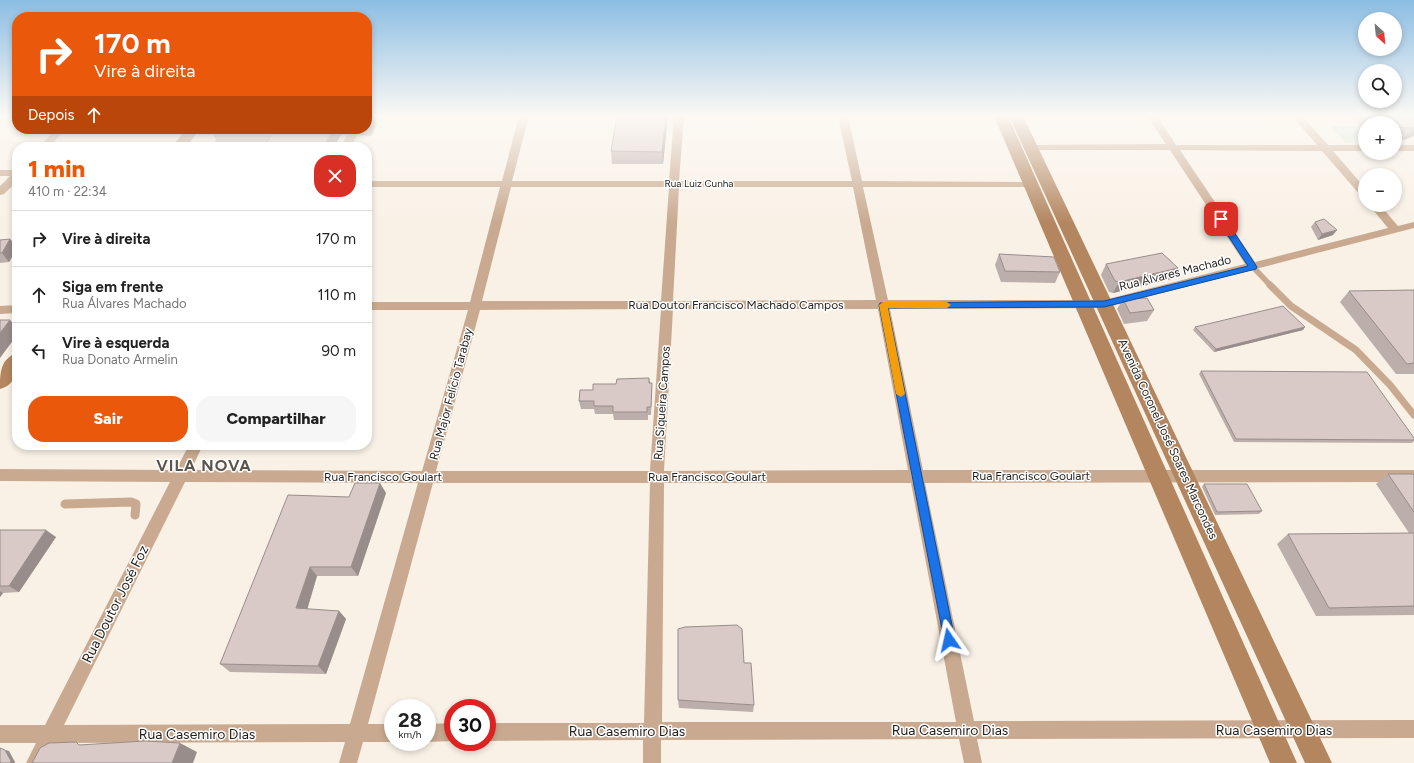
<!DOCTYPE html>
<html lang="pt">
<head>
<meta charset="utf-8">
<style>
  :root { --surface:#fff; --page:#f6f6f6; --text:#222; --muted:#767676; --line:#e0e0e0; --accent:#ea580c }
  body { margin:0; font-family:Figtree,sans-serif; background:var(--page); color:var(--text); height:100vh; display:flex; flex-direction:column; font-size:15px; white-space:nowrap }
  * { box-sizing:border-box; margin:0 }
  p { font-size:13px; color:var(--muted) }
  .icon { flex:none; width:22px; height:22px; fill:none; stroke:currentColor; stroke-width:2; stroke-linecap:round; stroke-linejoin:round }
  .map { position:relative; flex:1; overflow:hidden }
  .drawer { position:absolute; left:12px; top:142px; width:360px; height:308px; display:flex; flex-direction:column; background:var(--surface); border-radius:16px; box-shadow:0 2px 6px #0003 }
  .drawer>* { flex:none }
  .top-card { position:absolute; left:12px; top:12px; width:360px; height:122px; border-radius:16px; box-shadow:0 2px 6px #0003; background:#ea580c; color:#fff; overflow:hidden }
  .needle { width:26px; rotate:153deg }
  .fabs { position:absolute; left:1358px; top:12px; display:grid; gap:8px }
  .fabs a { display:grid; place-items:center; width:44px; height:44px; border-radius:50%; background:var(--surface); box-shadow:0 2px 6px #0003; font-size:20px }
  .speed { position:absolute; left:384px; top:699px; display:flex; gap:8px; font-size:20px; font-weight:700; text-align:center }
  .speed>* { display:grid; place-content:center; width:52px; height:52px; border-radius:50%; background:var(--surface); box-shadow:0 2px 6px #0003; line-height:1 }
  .speed small { font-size:10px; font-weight:400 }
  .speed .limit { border:6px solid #d22; background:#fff; color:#111 }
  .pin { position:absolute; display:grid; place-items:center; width:34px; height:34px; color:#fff; margin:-17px; border-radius:8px; box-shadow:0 2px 6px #0006 }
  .me { position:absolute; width:44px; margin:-22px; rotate:349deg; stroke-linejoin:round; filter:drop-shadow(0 0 3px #0008) }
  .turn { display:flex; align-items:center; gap:14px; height:84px; padding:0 16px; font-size:18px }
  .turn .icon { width:52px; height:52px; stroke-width:2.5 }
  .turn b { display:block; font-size:28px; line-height:34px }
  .then { display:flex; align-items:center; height:38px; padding:0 16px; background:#0003; gap:8px; font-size:15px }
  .round { display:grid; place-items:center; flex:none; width:42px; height:42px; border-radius:16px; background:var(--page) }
  .summary { display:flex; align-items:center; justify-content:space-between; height:68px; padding:0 16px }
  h1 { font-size:24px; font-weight:800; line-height:30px; color:var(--accent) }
  .cta { display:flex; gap:8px; margin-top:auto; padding:8px 16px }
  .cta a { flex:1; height:46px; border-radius:16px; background:var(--accent); color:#fff; font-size:16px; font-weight:800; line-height:46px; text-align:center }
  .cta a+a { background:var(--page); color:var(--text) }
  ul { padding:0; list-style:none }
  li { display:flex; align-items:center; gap:12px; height:56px; padding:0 16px; border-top:1px solid var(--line) }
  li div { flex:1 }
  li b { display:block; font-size:15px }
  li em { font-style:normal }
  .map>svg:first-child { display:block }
  .green { fill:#cce8d6 }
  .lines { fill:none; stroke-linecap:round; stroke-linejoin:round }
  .lane-far2 { stroke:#c9aa90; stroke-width:5.5 }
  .lane-far1 { stroke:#c9aa90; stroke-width:7 }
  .lane { stroke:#c9aa90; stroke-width:9 }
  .street { fill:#c9aa90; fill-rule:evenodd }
  .secondary { fill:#b38660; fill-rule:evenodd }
  .wall { fill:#bbaeab }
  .shaded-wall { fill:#988d8b }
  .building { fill:#d9cac7; stroke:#988d8b }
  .route { fill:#1a73e8; stroke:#114b97 }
  .slow { fill:#f59e0b }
  .labels { text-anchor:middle; stroke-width:3; stroke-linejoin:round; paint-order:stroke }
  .far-street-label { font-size:10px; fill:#201e1a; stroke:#fff }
  .street-label { font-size:12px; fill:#201e1a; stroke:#fff }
  .near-street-label { font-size:14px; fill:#201e1a; stroke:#fff }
  .district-label { font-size:16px; font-weight:bold; letter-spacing:1px; fill:#5b544b; stroke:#fff }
</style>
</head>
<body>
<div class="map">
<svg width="1414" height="763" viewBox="0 0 1414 763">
  <rect width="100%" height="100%" fill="#f9f1e6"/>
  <path class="green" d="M1331 126H1361L1365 130V138L1352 140V143H1346Z"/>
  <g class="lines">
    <path class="lane-far2" d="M215 147 226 129
      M1253 267 1271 286"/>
    <path class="lane-far1" d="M1270 285 1291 306 1356 350 1390 385 1414 415"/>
    <path class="lane" d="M65 504 131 502 136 504 135 515"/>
    <path class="street" d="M519 116H529L512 181H669L674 116H684L679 181H852L838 116H848L862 181 1035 182 1036 184 1031 187H863L888 300H1104L1245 264 1170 150H1031L1028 149 1026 147 1028 145 1166 144 1147 116H1157L1176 145H1317L1292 116H1302L1328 145H1365V151H1333L1365 188V197L1361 196 1322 151 1180 150 1255 262 1388 228 1369 205H1380L1398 226 1414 222V228L1104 308 890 309 923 470H1414V482L925 483 974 721 1414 720V738L977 739 982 763H964L959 739 661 740V763H643V740L487 741V723H644L650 483H433L368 724H393V742H363L357 763H339L345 742 55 743 45 763H26L36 743H0V725H45L170 482 0 481V469L176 470 189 445H203L191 470 422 471 468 310H367V302H470L500 187H367V181H502ZM511 187H669L661 301H482ZM679 187H853L876 300 673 301ZM661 309 650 471H436L480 310ZM673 309H878L908 470 664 471ZM185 482 418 483 350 724 64 725ZM664 483H911L956 722H662Z
      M56 129H66L49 147H39Z
      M350 129H360L351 147H341Z
      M1395 145H1414V151H1395Z
      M0 170H17V181L4 194 0 195V186L10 176H0Z
      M17 305V313L0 314V306Z
      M453 723V741L427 742V724Z"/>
    <path class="secondary" d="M994 116H1008L1297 763H1270Z
      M1009 116H1023L1332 763H1305Z
      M186 129H200L186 147H172Z
      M17 353C17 369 18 384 0 389 0 373 0 359 17 353Z"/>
  </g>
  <path class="wall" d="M367 116H374L377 124 371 136 359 135 356 129H367Z
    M617 116H668L663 164H612L611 151Z
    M1351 116H1414V136L1403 140H1395V123H1365V130Z
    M219 129H349L345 135H341L265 146 220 147 214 136Z
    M1315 222 1333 235 1318 240 1311 227Z
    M0 240 17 246V248L9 262 0 263Z
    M999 254 1060 272 1055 283 1001 282 995 265Z
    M1106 264 1178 268 1171 279 1113 293 1109 292 1101 275Z
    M1414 290V374H1396L1340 302 1349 291Z
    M1123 299 1154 310 1147 321 1124 324 1117 309Z
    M1195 327 1303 330 1214 352 1193 330Z
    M1201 371 1414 438V441L1412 443 1234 442 1199 374Z
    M649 378 650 383 652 391 651 415H648V420H614L613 414H595L594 409H581L579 401 593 390 616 384Z
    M1388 474 1414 475V615L1316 616 1277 544 1288 534 1409 533 1376 484Z
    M1204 484 1262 511 1259 514 1215 515 1202 487Z
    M386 493 358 576H317L307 609 339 611 346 619 326 674 230 672 220 664 349 497Z
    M0 530 56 537 19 592 3 593 0 597Z
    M678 700 754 705 753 712 679 708Z"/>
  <path class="shaded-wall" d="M372 116H374L377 124 371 136 367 124Z
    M666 116H668L663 164 662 152Z
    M1413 128H1414V136L1403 140Z
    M334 129H338L341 135 334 147H323Z
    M343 129H349L345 135Z
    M1337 230 1333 235 1318 240 1322 234Z
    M10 239 17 246V248L9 262 2 253Z
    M1178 268 1171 279 1113 293 1119 282Z
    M10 320 17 328V335L0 358V333Z
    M1305 327 1303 330 1214 352 1216 349Z
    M380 483 386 493 358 576 351 567Z
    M46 530 56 537 19 592 9 586Z
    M310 567 317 576 305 617 296 608Z
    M0 591 3 593 0 597Z
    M339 611 346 619 326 674 318 666Z
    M180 743 197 752 193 763H172Z
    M5 750 9 751 15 762V763H10Z"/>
  <path class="building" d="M367 116H372L367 124Z
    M617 116H666L662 152 611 151Z
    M1372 116H1414V128L1395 127V123H1378Z
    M219 129H334L323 147H264L271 136H214Z
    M1324 219 1337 230 1322 234 1315 222Z
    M10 239 2 253H0V240Z
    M1162 253 1178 268 1119 282 1115 281 1106 264Z
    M999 254 1054 257 1060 272 1005 271Z
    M1414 290V363L1407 364 1349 291Z
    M1147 298 1154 310 1130 313 1123 299Z
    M1283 306 1305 327 1216 349 1195 327Z
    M0 320H10L0 333Z
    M1201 371 1367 372 1414 438V440L1236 439Z
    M649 378V383H652L651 407H647V412H613V406H594V401H579L580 390H593V384H616L617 379Z
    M1388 474H1413L1414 475V512Z
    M355 483H380L351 567H310L296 608 339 611 318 666 220 664 288 495 349 497Z
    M1204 484H1247L1262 511 1217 512Z
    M0 530H46L9 586H0Z
    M1414 533V606L1329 608 1288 534Z
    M737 625 742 629 744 663H751L754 705 678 700V629L685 627Z
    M145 741 180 743 172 763H32L40 748 49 743 76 742 79 745Z
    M0 748 5 750 11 761 10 763H0Z"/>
  <linearGradient id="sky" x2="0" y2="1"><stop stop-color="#8bbde3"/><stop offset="0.52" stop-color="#fcf9f4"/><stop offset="1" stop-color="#fcf9f4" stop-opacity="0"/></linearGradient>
  <rect width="1414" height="223" fill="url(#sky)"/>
  <path class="route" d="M1218 217H1224L1257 267 1256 269 1104 307 888 308 955 640 953 645 949 646 945 645 879 305 880 303 1104 301 1248 266 1217 219Z"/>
  <path class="slow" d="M883 302H947L951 305 947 308H888L905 394 901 397 896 394 879 305Z"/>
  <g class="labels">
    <g class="far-street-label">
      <text x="699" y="187">Rua Luiz Cunha</text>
    </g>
    <g class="street-label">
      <text transform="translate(1175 273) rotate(-14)" y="4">Rua Álvares Machado</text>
      <text x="736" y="309">Rua Doutor Francisco Machado Campos</text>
      <text transform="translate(451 394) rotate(-75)" y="4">Rua Major Felício Tarabay</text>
      <text transform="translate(662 403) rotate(-86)" y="4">Rua Siqueira Campos</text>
      <text transform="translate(1168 439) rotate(65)" y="4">Avenida Coronel José Soares Marcondes</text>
      <text x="1031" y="480">Rua Francisco Goulart</text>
      <text x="383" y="481">Rua Francisco Goulart</text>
      <text x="707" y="481">Rua Francisco Goulart</text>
    </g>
    <g class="near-street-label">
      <text transform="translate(115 604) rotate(-63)" y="5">Rua Doutor José Foz</text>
      <text x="950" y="735">Rua Casemiro Dias</text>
      <text x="1274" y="735">Rua Casemiro Dias</text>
      <text x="627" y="736">Rua Casemiro Dias</text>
      <text x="197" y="739">Rua Casemiro Dias</text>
    </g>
    <g class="district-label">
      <text x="204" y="471">VILA NOVA</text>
    </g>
  </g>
</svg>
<div class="fabs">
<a><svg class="needle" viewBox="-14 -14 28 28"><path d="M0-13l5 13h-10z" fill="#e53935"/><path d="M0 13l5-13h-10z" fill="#767676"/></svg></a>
<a><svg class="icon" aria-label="search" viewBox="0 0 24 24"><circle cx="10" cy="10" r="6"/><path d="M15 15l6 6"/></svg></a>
<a>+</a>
<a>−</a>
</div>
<div class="speed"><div>28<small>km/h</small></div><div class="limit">30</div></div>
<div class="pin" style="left:1221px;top:219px;background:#d93025"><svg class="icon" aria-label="arrive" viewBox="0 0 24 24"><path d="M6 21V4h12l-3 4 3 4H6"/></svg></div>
<svg class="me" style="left:949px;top:640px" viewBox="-20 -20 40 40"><path d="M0-17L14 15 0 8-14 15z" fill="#1a73e8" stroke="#fff" stroke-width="4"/></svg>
<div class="top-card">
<div class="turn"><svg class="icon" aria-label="right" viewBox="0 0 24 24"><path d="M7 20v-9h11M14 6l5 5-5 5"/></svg><div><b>170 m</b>Vire à direita</div></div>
<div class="then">Depois<svg class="icon" aria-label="ahead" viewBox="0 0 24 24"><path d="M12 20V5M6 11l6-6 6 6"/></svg></div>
</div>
<section class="drawer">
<div class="summary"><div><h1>1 min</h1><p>410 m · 22:34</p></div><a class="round" style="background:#d93025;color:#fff"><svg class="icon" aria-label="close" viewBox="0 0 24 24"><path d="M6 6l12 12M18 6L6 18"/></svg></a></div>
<ul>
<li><svg class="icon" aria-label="right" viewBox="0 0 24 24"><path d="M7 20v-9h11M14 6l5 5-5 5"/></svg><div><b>Vire à direita</b></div><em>170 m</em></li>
<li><svg class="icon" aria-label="ahead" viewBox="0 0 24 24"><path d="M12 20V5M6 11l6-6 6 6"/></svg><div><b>Siga em frente</b><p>Rua Álvares Machado</p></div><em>110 m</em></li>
<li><svg class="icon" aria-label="left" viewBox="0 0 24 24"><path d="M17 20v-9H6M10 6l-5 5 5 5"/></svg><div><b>Vire à esquerda</b><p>Rua Donato Armelin</p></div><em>90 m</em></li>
</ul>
<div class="cta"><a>Sair</a><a>Compartilhar</a></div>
</section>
</div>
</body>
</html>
